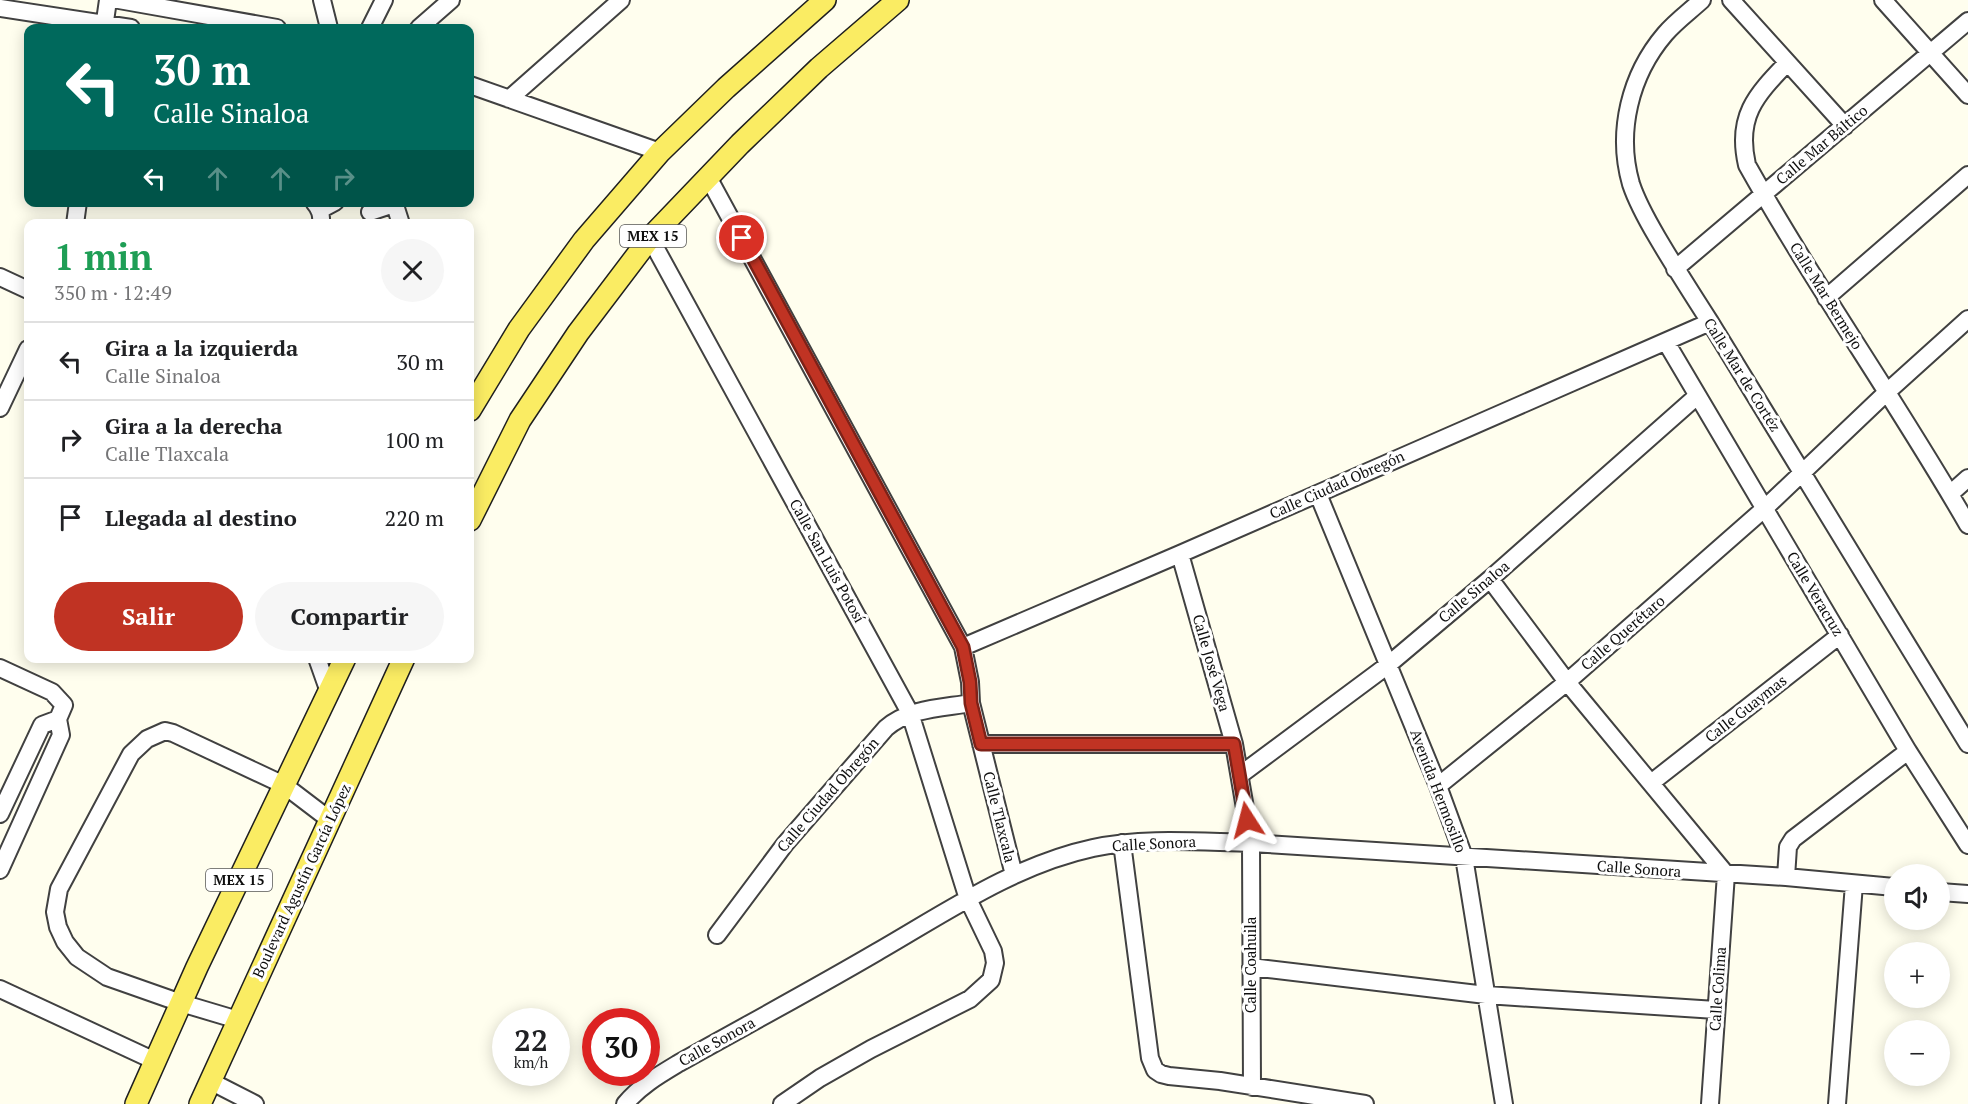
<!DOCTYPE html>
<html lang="es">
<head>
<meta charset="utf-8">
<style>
  :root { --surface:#fff; --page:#f6f6f6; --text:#202124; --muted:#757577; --line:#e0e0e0; --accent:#c03323 }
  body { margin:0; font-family:"PT Serif",serif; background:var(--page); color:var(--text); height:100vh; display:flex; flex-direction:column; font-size:22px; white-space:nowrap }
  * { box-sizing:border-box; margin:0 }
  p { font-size:20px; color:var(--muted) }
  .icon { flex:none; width:33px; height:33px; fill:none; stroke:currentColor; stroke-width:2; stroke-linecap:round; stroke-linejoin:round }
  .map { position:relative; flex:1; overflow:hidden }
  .panel { position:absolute; left:24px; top:219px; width:450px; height:444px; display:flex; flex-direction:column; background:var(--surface); border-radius:12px; box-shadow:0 3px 15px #0003 }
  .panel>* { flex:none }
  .top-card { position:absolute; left:24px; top:24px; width:450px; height:183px; border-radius:12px; box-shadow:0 3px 15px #0003; background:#00695c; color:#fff; overflow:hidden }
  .fabs { position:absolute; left:1884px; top:864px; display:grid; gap:12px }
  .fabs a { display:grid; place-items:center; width:66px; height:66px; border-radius:50%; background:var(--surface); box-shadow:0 3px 15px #0003; font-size:30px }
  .speed { position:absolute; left:492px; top:1008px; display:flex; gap:12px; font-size:30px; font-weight:700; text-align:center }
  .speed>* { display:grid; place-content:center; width:78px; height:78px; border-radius:50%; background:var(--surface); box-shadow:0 3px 15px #0003; line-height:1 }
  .speed small { font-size:15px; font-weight:400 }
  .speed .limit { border:9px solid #d22; background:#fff; color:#111 }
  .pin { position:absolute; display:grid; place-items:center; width:51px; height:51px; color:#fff; margin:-26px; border:3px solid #fff; border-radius:50%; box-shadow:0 2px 6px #0007 }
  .me { position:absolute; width:66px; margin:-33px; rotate:351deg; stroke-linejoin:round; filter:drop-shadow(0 0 4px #0008) }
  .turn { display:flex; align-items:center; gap:21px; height:126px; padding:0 30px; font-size:27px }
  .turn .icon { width:78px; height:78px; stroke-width:2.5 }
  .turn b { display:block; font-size:42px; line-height:51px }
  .lanes { display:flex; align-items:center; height:57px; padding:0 30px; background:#0003; justify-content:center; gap:30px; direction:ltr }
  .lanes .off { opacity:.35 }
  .round { display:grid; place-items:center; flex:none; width:63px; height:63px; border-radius:32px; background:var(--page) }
  .summary { display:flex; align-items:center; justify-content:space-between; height:102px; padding:0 30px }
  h1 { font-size:36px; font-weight:800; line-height:45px; color:#1e9e55 }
  .button { display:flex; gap:12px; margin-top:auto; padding:12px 30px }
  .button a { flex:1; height:69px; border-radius:36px; background:var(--accent); color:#fff; font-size:24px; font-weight:800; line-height:69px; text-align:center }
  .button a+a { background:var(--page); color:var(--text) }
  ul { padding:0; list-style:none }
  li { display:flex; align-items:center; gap:18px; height:78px; padding:0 30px; border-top:2px solid var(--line) }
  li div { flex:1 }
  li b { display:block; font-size:22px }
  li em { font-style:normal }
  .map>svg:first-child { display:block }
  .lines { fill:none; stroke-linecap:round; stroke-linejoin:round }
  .minor-casing { stroke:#414141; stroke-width:20 }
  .major-casing { stroke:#1f1f1f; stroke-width:24 }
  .minor { stroke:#fff; stroke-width:16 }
  .major { stroke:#faec63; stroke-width:21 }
  .route-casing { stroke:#7d2117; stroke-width:15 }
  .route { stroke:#c03323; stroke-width:10 }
  .labels { text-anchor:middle; stroke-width:6; stroke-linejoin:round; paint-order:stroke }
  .shield { fill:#fff; stroke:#565656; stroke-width:1.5 }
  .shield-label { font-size:14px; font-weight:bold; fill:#0e0e0e }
  .street-label { font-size:15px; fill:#0e0e0e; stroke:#fff }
</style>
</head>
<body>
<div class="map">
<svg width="1968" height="1104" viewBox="0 0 1968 1104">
  <rect width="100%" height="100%" fill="#fffeee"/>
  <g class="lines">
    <g class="minor-casing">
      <path id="minor" d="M119 0 277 28
        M322 0 329 28
        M1702 0C1690 11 1675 22 1665 34 1630 75 1616 132 1631 184 1637 202 1647 220 1657 237 1674 266 1692 294 1710 322L1968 744
        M1731 0 1845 126
        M1883 0 1968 95
        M0 8 131 28
        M104 28 108 0
        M370 28 384 0
        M419 28 451 0
        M1787 63C1755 96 1736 117 1747 165 1816 288 1898 403 1968 525
        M470 85 660 152
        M509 99 621 0
        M708 177 963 647 970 682 971 703 1014 875
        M314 202C320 209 322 215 321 224
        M394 202 401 224
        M320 210 335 202
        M370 212 394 204
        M75 224 78 202
        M650 238 910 713 968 899 993 951 995 963 991 980 970 999 871 1049 820 1078 782 1104
        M1675 269 1968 21
        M0 277 28 290
        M1826 298 1968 175
        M1666 342 1908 751 1968 845
        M0 408 28 349
        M1318 494 1438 786 1464 857 1504 1104
        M1950 494 1968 478
        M1180 554 1234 744 1251 843 1252 1087
        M1490 579 1567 682 1726 874 1710 1104
        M963 647 1180 554 1710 322
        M317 658 329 692
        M0 668 52 692 64 705 58 719
        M981 744H1234
        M1240 775 1388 665 1490 579 1697 396
        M1651 783 1840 635
        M1438 786 1567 682 1764 509 1887 392 1968 319
        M0 814 42 725 58 719
        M1122 843 1150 1058 1155 1070 1161 1074 1169 1076 1220 1081 1365 1104
        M0 870 61 735 58 719
        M1786 877 1788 847 1793 839 1908 751
        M1940 892 1968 894
        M717 935 785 844 886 728C909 708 943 708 971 703
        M1251 967 1486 995 1716 1010
        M0 989 155 1061
        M238 1020 181 1003 107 977 77 957 65 942 58 927 55 912 59 889 131 754 147 739 165 731 173 733 284 785 330 820
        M210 1081 255 1104
        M625 1104C640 1086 659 1075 679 1063 745 1026 812 990 877 952 945 913 1014 865 1093 848 1144 837 1199 842 1251 843L1786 877 1894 887
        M1837 1104 1854 884"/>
    </g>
    <g class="major-casing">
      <path id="major" d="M470 410 519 329 584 240 660 152 726 88 825 0
        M470 520 520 420 578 333 650 238 740 144 819 68 898 0
        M136 1104 197 967 345 658
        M200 1104 404 658"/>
    </g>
    <use href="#minor" class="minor"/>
    <use href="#major" class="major"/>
  </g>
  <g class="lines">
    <g class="route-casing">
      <path id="route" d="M742 238 963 647 970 682 971 703 981 744H1234L1247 820"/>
    </g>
    <use href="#route" class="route"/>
  </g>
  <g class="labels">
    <g class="shield">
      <rect x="620" y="225" width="66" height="22" rx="4.5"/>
      <rect x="206" y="869" width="66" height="22" rx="4.5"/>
    </g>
    <g class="shield-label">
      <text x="653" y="241">MEX 15</text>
      <text x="239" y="885">MEX 15</text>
    </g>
    <g class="street-label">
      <text transform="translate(1822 145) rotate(-40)" y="5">Calle Mar Báltico</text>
      <text transform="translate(1826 296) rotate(58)" y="5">Calle Mar Bermejo</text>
      <text transform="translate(1742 375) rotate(58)" y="5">Calle Mar de Cortéz</text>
      <text transform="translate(1337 485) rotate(-24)" y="5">Calle Ciudad Obregón</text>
      <text transform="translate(827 561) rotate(61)" y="5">Calle San Luis Potosí</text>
      <text transform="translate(1474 592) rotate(-40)" y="5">Calle Sinaloa</text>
      <text transform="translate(1815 594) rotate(59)" y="5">Calle Veracruz</text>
      <text transform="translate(1623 633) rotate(-41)" y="5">Calle Querétaro</text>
      <text transform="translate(1211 663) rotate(74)" y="5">Calle José Vega</text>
      <text transform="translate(1746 709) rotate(-38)" y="5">Calle Guaymas</text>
      <text transform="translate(1438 791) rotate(69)" y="5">Avenida Hermosillo</text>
      <text transform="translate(828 795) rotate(-49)" y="5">Calle Ciudad Obregón</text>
      <text transform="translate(999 817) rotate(76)" y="5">Calle Tlaxcala</text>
      <text transform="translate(1154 844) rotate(-3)" y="5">Calle Sonora</text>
      <text transform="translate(1639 869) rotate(4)" y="5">Calle Sonora</text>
      <text transform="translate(302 881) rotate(-65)" y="5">Boulevard Agustín García López</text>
      <text transform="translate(1251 965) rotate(-90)" y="5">Calle Coahuila</text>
      <text transform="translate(1718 989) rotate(-86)" y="5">Calle Colima</text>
      <text transform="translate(717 1042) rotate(-29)" y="5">Calle Sonora</text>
    </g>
  </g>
</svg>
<div class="fabs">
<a><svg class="icon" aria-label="sound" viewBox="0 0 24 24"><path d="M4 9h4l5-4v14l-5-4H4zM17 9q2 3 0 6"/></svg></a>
<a>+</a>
<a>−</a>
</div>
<div class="speed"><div>22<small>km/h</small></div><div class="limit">30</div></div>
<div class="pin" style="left:742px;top:238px;background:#d93025"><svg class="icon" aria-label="arrive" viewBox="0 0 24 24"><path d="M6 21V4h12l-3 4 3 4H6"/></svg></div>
<svg class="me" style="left:1247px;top:820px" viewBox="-20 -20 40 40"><path d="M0-17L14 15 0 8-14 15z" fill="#c03323" stroke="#fff" stroke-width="4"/></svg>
<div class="top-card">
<div class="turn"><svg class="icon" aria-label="left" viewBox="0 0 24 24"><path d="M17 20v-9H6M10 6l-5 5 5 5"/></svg><div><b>30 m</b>Calle Sinaloa</div></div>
<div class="lanes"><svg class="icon" aria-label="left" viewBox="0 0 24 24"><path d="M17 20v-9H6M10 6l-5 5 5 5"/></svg><svg class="icon off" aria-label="ahead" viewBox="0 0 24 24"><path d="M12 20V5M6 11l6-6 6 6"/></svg><svg class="icon off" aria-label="ahead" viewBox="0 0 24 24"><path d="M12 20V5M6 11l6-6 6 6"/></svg><svg class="icon off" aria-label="right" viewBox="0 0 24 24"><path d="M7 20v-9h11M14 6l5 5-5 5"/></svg></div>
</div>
<section class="panel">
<div class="summary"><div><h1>1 min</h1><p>350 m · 12:49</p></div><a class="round"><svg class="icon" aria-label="close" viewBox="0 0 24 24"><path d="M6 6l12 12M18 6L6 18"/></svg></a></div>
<ul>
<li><svg class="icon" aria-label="left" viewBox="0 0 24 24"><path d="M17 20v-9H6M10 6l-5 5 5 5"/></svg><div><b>Gira a la izquierda</b><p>Calle Sinaloa</p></div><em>30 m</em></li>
<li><svg class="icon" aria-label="right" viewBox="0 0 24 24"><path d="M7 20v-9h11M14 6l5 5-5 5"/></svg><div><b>Gira a la derecha</b><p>Calle Tlaxcala</p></div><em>100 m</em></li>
<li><svg class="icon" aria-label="arrive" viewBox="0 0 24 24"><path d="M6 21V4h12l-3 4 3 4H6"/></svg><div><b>Llegada al destino</b></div><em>220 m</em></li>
</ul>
<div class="button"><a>Salir</a><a>Compartir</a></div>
</section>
</div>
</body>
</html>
